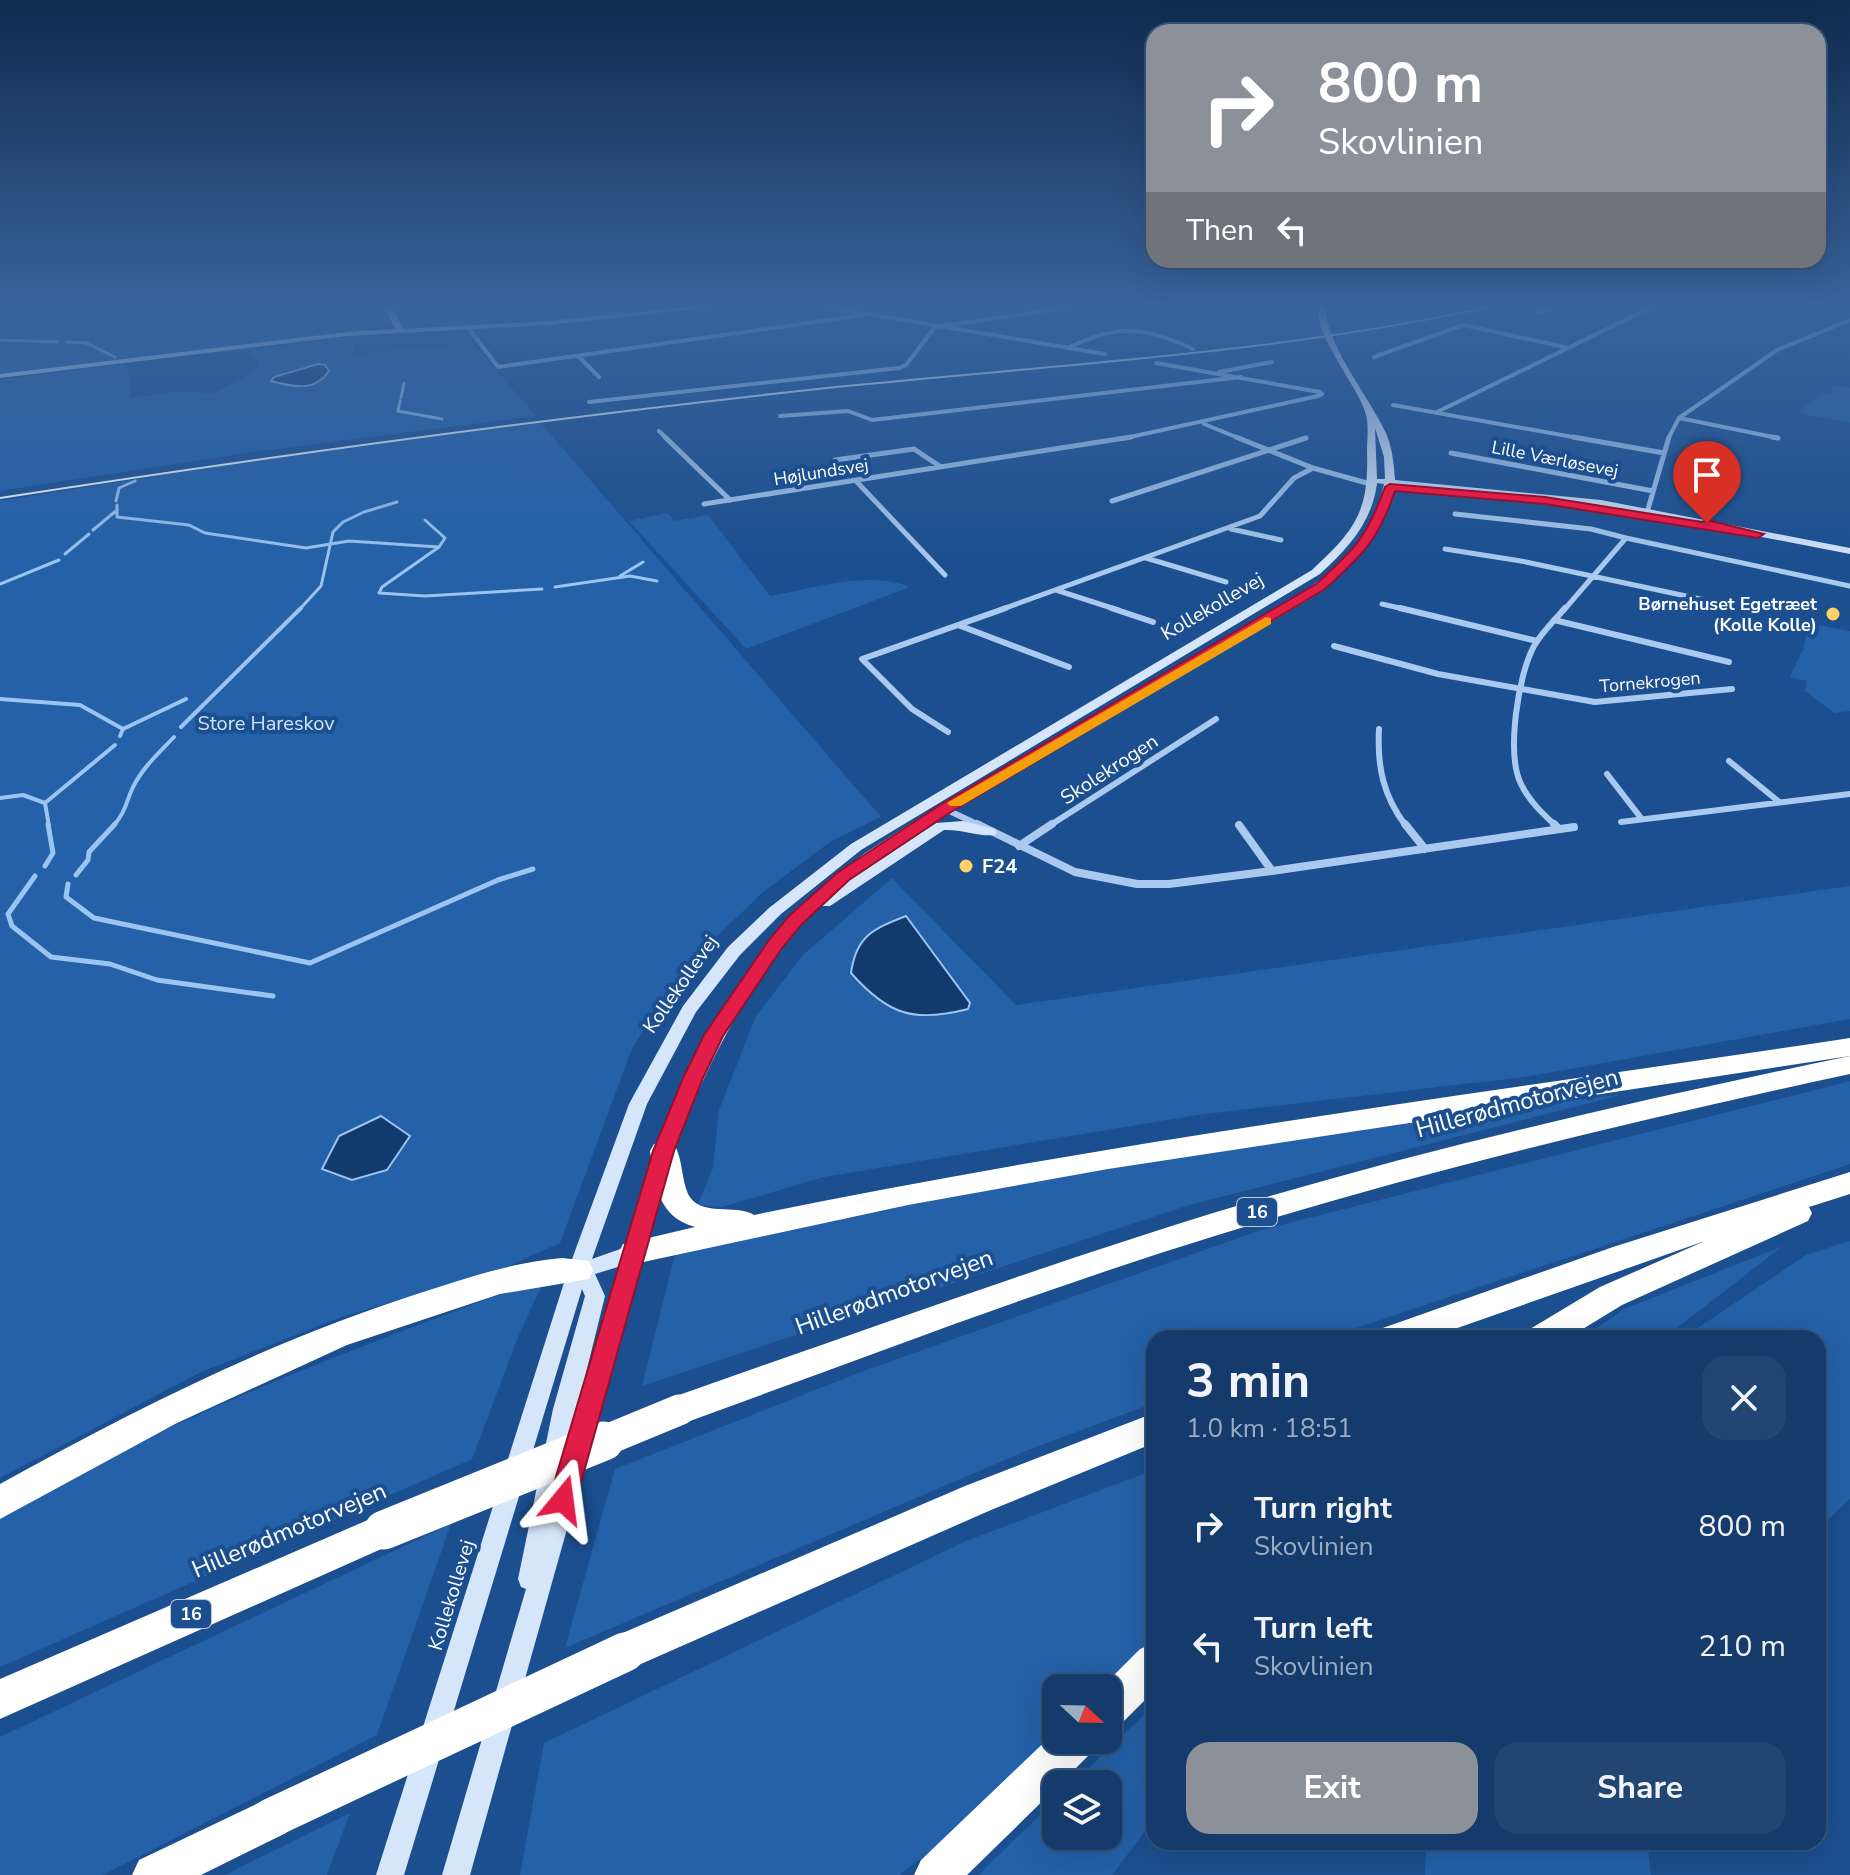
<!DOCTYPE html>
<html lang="en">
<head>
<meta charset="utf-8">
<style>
  :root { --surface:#143b6b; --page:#214673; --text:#f1f3f6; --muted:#9dadc1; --line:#33557e; --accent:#8c9099 }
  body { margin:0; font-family:"Nunito Sans",sans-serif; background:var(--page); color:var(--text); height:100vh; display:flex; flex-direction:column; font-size:30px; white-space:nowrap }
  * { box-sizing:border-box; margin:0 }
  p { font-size:26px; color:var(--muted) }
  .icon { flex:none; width:44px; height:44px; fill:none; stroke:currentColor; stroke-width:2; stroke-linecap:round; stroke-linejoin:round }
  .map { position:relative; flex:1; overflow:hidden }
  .sheet { position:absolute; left:1146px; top:1330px; width:680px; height:520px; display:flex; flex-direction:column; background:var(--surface); border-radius:24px; box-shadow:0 8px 32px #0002,0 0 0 2px var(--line) }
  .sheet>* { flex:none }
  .guide { position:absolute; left:1146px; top:24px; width:680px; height:244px; border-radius:24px; box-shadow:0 8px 32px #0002,0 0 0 2px var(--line); background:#8c9099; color:#fff; overflow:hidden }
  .needle { width:52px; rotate:112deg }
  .tools { position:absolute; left:1042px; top:1674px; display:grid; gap:16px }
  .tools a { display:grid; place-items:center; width:80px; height:80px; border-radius:16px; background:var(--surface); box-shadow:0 8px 32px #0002,0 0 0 2px var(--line); font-size:40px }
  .pin { position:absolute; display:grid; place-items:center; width:68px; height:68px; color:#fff; margin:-82px -34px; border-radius:50% 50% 50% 0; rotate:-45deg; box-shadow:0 0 8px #0007 }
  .pin .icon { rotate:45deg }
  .me { position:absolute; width:88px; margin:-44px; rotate:16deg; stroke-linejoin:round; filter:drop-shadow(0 0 6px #0008) }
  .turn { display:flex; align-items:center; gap:28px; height:168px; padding:0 40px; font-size:36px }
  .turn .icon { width:104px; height:104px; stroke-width:2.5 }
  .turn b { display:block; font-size:56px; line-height:68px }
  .then { display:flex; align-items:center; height:76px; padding:0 40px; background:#0003; gap:16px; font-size:30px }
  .round { display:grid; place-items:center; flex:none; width:84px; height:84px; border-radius:24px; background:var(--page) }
  .head { display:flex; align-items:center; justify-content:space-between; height:136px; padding:0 40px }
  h1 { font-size:48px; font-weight:700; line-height:60px }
  .action { display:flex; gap:16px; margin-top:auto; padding:16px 40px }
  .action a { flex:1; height:92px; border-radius:24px; background:var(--accent); color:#fff; font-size:32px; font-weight:700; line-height:92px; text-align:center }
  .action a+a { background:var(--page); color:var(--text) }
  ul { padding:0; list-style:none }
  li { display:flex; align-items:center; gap:24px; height:120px; padding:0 40px }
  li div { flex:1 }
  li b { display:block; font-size:30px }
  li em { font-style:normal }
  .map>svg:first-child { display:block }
  .green { fill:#2461a8 }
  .water { fill:#123a6d; stroke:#9cc4f0; stroke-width:2 }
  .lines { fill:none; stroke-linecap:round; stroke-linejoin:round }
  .stream-far2 { stroke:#9cc4f0; stroke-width:3 }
  .stream-far1 { stroke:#9cc4f0; stroke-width:4 }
  .stream { stroke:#9cc4f0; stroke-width:5 }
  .street-far3 { stroke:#a9c9ee; stroke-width:4 }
  .street-far2 { stroke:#a9c9ee; stroke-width:5 }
  .street-far1 { stroke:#a9c9ee; stroke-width:6 }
  .street { stroke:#a9c9ee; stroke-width:8 }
  .secondary { fill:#d6e6fa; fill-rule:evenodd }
  .highway { fill:#fff; fill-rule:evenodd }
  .tram { stroke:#fff; stroke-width:2 }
  .highway-bridge-far1 { stroke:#fff; stroke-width:31 }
  .highway-bridge { stroke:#fff; stroke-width:39 }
  .route { fill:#e11d48; stroke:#92132f; stroke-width:2 }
  .slow { fill:#f59e0b }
  .poi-dot { fill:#ffd166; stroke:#1b4f8f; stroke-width:3 }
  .labels { text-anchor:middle; stroke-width:8; stroke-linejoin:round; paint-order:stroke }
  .far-street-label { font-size:18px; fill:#fff; stroke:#1b4f8f }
  .far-poi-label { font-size:18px; font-weight:bold; fill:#fff; stroke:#1b4f8f; text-anchor:end }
  .shield { fill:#1b4f8f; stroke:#bbcadd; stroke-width:2 }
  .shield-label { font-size:18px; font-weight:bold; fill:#fff }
  .street-label { font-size:20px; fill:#fff; stroke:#1b4f8f }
  .park-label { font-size:20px; fill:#cfe3fa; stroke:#1b4f8f }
  .poi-label { font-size:20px; font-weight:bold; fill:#fff; stroke:#1b4f8f; text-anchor:start }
  .near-street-label { font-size:24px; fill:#fff; stroke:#1b4f8f }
</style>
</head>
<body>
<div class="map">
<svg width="1850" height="1875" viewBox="0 0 1850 1875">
  <rect width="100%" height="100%" fill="#1b4f8f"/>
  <path class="green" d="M0 302H579L465 315 468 324 403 325 0 374Z
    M353 337 354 354 472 343 536 416 260 451 0 491V380L124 364 128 369 131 398 173 392 214 393 248 375 257 366 258 358H250L252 350Z
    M1832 385 1850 388V423L1798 413 1821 393 1833 394Z
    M540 422 881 817 830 842 763 892 708 945 662 999 631 1051 560 1243 502 1269 344 1316 199 1373 0 1478V501L263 459Z
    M666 513 675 521 708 515 770 596C815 588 867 570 910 587L746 649 629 521Z
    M1809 623 1850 631V711L1835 713 1805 691 1807 681 1790 677 1803 649Z
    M892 878 1016 1005 1850 886V1019L1525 1077 1197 1115 824 1177 722 1207 698 1205 713 1168 719 1110 756 1016 803 955Z
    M1850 1081V1164L1326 1338H1154V1403L1026 1451 565 1648 615 1469 866 1370 1261 1230Z
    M1625 1094 1186 1206 642 1386 675 1254 1108 1159Z
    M1850 1241V1499L1818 1529V1338H1683L1806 1255Z
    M1783 1246 1664 1338H1583L1624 1309Z
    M541 1287 518 1337 472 1459 0 1667V1517C161 1420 338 1355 514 1289Z
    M1154 1470V1642L1106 1688H1056V1736L955 1832 899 1875H520L544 1743 966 1541Z
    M451 1524 377 1735 103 1875H0V1737Z
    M1154 1705V1819L1112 1875H978L1056 1800V1836H1108V1784H1072Z
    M350 1813 327 1875H225Z
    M1426 1842H1647L1651 1875H1425Z"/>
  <path class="water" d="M318 364 325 365 329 371C315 392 293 387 271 381L274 377Z
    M906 916 970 1003 968 1009C914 1023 888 1015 851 973 856 936 873 929 906 916Z
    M381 1116 410 1136 387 1170 352 1180 322 1169 339 1136Z"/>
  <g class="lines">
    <path class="stream-far2" d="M0 340 57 342
      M67 342 86 343 115 357
      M401 398 404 383
      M400 401 398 411 442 419
      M116 501 119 488 135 481
      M117 505V517L189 525 205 533 306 548 349 541 439 547 382 587 379 593 425 596 542 589
      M425 520 445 538 439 547
      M93 530 117 510
      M65 554 89 534
      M620 576 643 562
      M0 584 59 560
      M555 587 630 576 657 581
      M299 610 321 586 333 532 343 522 364 512 397 502"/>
    <path class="stream-far1" d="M0 699 80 705 123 729 120 736
      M181 727 301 608
      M123 729 186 699
      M0 798 23 795 45 803
      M49 826 45 803 115 745
      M113 826C125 814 126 802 133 787 143 767 159 753 174 737"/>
    <path class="stream" d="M45 866 53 853 48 824
      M76 875 88 860 89 852 115 824
      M35 876 8 914 12 926 51 957 110 964 157 980 273 996
      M68 884 66 897 94 918 310 963 498 880 533 869"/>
    <path class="street-far3" d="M797 302 1105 354
      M1538 313 1566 302
      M467 326 498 367 864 315
      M1068 348C1117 324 1144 326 1193 349
      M578 356 599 377
      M1374 357 1463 325 1565 347
      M1156 363 1320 392
      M1219 372 1272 362
      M589 402 899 368 906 365 935 327 1090 304
      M1393 405 1584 439
      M1437 412 1662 302
      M780 416 848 411 872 420 1241 377
      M1679 418 1778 438
      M1204 424 1241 439
      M659 431 667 439
      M1121 439 1318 396 1322 394 1320 392
      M1668 439 1679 418 1777 350 1850 320"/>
    <path class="street-far2" d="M665 437 730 500
      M1236 437 1313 468 1374 485
      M1573 437 1664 453
      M1772 437 1778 438
      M1451 453 1653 491
      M835 460 914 449 941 467
      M856 481 945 575
      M1112 501 1306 438
      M704 504 1131 437
      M1455 514 1591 529 1626 538
      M1646 516 1669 437
      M1231 529 1281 540
      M1445 549 1521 561 1752 610
      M1146 558 1226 582
      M1056 590 1118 610
      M1382 604 1408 610
      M1000 610 1260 516 1294 478 1313 468
      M1564 610 1626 538 1850 586"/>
    <path class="street-far1" d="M1111 608 1153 622
      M1400 608 1537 641
      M1744 608 1752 610
      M1554 620 1729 662
      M958 625 1069 667
      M1334 646 1438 674 1595 702 1732 689
      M1379 729C1377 766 1383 796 1406 826
      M948 732 912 709 862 659 1006 608
      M1729 761 1778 801
      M1607 774 1641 818
      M941 807 981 826
      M1621 822 1850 794
      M1049 826 1216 719
      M1556 826C1543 814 1529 801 1521 784 1506 754 1518 675 1534 646 1542 632 1555 620 1565 608"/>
    <path class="street" d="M977 824 1075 872 1137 884H1169L1272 871 1574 827
      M1405 824 1425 849
      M1554 824 1559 829
      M1239 825 1272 871
      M1019 846 1052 824"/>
    <path class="secondary" d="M382 302H390L403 329 548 321 737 302H761L548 325 347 336 0 378V374L347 332 395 329Z
      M1319 302H1327C1319 336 1371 399 1385 431 1392 446 1394 463 1395 480L1601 500 1850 548V554L1601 506 1394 485C1383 537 1349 570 1308 600L931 823 875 859 843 884 936 823 963 821 995 829 997 832 995 835C979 837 962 829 944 830L830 906H819C750 975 709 1061 673 1151L470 1875H442L526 1589 521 1587 518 1579 553 1409 585 1296 582 1289 404 1875H376L568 1270 629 1104 683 1006 728 947 769 908 851 844 1312 570C1355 530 1369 512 1367 452 1367 441 1369 425 1366 415 1362 399 1348 380 1340 365 1330 346 1314 325 1319 302ZM1375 428 1384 457 1385 479H1377ZM1377 483 1384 484C1370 550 1318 585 1264 617L921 817 865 853 813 894 768 943 710 1030 655 1151 626 1247 592 1259 647 1104 696 1012 740 955 781 914 861 850 1320 574C1348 548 1372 523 1377 483ZM621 1266 569 1442 605 1296 595 1274Z"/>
    <path class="highway" d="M1850 1038V1056L1108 1169 908 1205 634 1264 623 1260 619 1252 623 1244 695 1227C657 1216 656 1186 650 1151L654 1144 664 1141 674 1144C683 1159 681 1178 688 1194 700 1218 736 1203 754 1215 1116 1140 1484 1093 1850 1038Z
      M1850 1056V1074C1637 1120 1426 1170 1218 1235 1036 1291 858 1360 679 1425L667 1420 662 1410 667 1400 679 1395C856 1333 1033 1269 1213 1213 1422 1149 1636 1101 1850 1056Z
      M1850 1172V1194L1809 1207 1812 1213 1808 1221 1622 1305 1568 1338H1525L1530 1329 1600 1287 1705 1241 1429 1338H1375L1380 1329 1613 1247Z
      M562 1258 589 1261 593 1270 589 1279 500 1294 347 1345 177 1423 0 1519V1484C135 1409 273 1340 420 1293 467 1278 513 1262 562 1258Z
      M1154 1413V1443L991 1510 625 1671 611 1666 606 1652 611 1638 965 1486Z
      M384 1513 397 1518 402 1530 397 1542 0 1719V1679Z
      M1154 1643V1691L1122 1723 1108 1729V1688H1101L1140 1649Z
      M1056 1731V1740H1096L1090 1754 1060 1784H1056V1788L967 1875H914L921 1860Z
      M271 1797 286 1803 292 1818 286 1833 201 1875H132L139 1860Z"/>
    <path class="tram" d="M0 498C278 455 556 417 836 387 1064 364 1288 353 1512 302"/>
    <path class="highway-bridge-far1" d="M599 1443 679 1410"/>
    <path class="highway-bridge" d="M384 1530 604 1441
      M271 1818 625 1652"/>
  </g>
  <linearGradient id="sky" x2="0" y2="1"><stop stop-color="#0f2b4f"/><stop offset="0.54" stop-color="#39639b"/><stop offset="1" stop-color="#39639b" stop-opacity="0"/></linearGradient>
  <rect width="1850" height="564" fill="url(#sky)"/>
  <path class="route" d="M1390 484 1545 497 1702 522 1707 520 1764 534 1758 538 1545 504 1395 491C1379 539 1362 556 1325 589L951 812 849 880 802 924 782 948 723 1036 703 1078 674 1151 576 1500 572 1509 563 1513 553 1509 549 1500 653 1151 683 1078 704 1035 769 940 789 916 837 873 940 805 1316 584C1355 549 1367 537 1385 487Z"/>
  <path class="slow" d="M1266 617 1271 618V624L961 806H950L947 803Z"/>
  <g class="poi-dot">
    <circle cx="1833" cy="614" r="8"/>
    <circle cx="966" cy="866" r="8"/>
  </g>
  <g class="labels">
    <g class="far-street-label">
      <text transform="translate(1555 459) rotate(11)" y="6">Lille Værløsevej</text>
      <text transform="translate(821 472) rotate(-9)" y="6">Højlundsvej</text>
      <text transform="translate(1650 682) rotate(-5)" y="6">Tornekrogen</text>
    </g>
    <g class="far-poi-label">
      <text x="1817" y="610">Børnehuset Egetræet<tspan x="1817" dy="21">(Kolle Kolle)</tspan></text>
    </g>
    <g class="shield">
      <rect x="1237" y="1198" width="40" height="28" rx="6"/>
      <rect x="171" y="1600" width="40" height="28" rx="6"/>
    </g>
    <g class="shield-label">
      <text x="1257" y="1218">16</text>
      <text x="191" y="1620">16</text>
    </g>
    <g class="street-label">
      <text transform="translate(1212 606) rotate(-30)" y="7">Kollekollevej</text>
      <text transform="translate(1109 769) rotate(-33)" y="7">Skolekrogen</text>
      <text transform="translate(680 984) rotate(-55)" y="7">Kollekollevej</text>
      <text transform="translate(451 1595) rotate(-73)" y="7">Kollekollevej</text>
    </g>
    <g class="park-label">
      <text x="266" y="730">Store Hareskov</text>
    </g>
    <g class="poi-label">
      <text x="982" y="873">F24</text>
    </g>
    <g class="near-street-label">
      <text transform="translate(1517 1103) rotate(-15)" y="8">Hillerødmotorvejen</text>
      <text transform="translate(894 1292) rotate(-20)" y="8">Hillerødmotorvejen</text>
      <text transform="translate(289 1530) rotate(-23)" y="8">Hillerødmotorvejen</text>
    </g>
  </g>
</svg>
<div class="tools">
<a><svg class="needle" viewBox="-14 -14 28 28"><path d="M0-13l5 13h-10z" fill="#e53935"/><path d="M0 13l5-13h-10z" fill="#9dadc1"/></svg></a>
<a><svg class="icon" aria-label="layers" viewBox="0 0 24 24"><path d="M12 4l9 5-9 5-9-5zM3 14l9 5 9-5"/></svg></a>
</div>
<div class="pin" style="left:1707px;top:523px;background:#d93025"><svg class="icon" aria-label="arrive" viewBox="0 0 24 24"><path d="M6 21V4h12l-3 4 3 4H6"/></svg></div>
<svg class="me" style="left:563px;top:1500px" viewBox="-20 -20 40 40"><path d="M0-17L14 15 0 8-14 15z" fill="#e11d48" stroke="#fff" stroke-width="4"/></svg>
<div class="guide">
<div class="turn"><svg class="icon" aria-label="right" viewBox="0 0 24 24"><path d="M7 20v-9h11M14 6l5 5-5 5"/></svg><div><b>800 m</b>Skovlinien</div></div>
<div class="then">Then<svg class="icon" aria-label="left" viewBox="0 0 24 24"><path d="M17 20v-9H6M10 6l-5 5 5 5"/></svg></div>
</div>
<section class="sheet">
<div class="head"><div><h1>3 min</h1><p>1.0 km · 18:51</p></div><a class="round"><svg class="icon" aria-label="close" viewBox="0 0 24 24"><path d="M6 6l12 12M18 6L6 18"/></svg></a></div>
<ul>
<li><svg class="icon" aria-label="right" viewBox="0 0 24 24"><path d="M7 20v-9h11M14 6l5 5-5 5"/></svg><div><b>Turn right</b><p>Skovlinien</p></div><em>800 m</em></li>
<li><svg class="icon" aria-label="left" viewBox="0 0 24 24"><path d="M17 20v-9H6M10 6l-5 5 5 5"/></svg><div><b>Turn left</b><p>Skovlinien</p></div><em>210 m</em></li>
</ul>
<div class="action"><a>Exit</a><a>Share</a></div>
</section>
</div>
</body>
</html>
